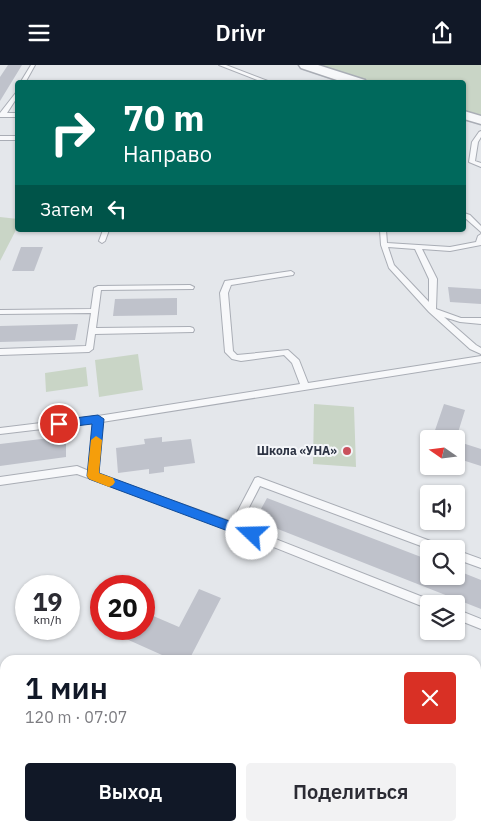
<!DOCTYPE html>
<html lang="ru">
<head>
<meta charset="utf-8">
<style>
  :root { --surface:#fff; --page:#f2f2f3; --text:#2b2b33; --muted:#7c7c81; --accent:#111827 }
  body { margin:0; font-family:"IBM Plex Sans",sans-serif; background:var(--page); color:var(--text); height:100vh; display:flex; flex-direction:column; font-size:19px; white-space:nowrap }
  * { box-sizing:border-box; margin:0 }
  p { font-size:16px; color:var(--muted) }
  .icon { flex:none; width:28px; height:28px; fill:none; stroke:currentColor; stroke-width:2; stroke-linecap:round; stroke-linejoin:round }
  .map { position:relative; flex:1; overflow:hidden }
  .panel { position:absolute; left:0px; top:590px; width:481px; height:176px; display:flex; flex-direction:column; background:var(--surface); border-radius:15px 15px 0 0; box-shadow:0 1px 4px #0004 }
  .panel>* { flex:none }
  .top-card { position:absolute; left:15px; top:15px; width:451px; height:152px; border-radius:5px; box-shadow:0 1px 4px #0004; background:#00695c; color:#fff; overflow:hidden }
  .needle { width:32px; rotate:284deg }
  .controls { position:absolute; left:420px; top:365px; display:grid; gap:10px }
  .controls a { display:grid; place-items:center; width:45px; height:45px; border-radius:5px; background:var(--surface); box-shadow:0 1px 4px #0004; font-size:25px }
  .speed { position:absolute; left:15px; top:510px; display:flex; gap:10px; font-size:25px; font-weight:700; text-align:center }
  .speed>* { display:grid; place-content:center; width:65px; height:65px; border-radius:50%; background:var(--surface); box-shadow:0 1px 4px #0004; line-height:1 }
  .speed small { font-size:12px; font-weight:400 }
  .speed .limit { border:8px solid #d22; background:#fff; color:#111 }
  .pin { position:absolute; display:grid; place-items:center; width:42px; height:42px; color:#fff; margin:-21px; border:2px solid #fff; border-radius:50%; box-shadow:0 1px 5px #0007 }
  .me { position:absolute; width:55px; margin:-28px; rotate:291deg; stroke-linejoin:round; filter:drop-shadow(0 0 4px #0008) }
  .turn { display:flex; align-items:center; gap:18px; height:105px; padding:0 25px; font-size:22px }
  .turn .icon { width:65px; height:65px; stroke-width:2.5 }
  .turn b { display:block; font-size:35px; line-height:42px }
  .then { display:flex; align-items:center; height:48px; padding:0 25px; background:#0003; gap:10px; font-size:19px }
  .round { display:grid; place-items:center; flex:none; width:52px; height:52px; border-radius:5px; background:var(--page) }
  .head { display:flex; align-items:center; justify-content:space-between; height:85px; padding:0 25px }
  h1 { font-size:30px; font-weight:600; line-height:38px; color:var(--accent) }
  .button { display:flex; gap:10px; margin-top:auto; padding:10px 25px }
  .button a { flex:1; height:58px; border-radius:5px; background:var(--accent); color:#fff; font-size:20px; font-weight:600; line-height:58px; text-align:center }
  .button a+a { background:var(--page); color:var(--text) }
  header { display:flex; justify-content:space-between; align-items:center; height:65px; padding:0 25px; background:var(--accent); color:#fff; font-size:22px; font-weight:600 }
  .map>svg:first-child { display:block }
  .green { fill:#c9d5c6 }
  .building { fill:#bfc2cb }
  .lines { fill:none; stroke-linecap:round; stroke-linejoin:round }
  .service-casing { stroke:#a9adb5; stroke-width:2 }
  .tertiary-casing { stroke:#a9adb5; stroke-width:3 }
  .service { fill:#f7f8fa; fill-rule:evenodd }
  .tertiary { fill:#f7f8fa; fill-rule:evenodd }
  .route { fill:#1a73e8; stroke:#114b97 }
  .slow { fill:#f59e0b }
  .poi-dot { fill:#c9515c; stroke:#f4f6f9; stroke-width:2 }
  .labels { text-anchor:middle; stroke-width:4; stroke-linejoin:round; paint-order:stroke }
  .poi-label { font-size:12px; font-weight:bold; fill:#2c3343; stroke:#f4f6f9; text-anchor:end }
</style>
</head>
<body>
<header><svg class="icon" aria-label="menu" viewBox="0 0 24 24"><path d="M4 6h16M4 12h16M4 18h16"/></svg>Drivr<svg class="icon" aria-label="share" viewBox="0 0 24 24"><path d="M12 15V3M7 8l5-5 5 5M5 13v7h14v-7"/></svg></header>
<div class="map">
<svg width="481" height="766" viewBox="0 0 481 766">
  <rect width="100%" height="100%" fill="#e4e7eb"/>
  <path class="green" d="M317 0H481V51L464 46V18L373 17Z
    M0 152 18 154 17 163 0 196Z
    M138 289 143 325 99 332 95 295Z
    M86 302 88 321 46 327 45 308Z
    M314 339 354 342 356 402 313 399Z"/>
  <path class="building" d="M8 0H22L0 36V12Z
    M21 182H43L34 206H12Z
    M448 222 481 224V239L450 237Z
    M177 233V250L113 251 115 234Z
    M78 259 75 275 0 277V261Z
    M444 339 465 345 456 374H432Z
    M66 371V392L0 401V379Z
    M162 372V377L191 374 195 398 164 402V407L149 409V404L118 408 116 383 145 379 144 374Z
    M456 376 481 384V401L456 393Z
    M267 433 429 495V511H456V505L481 515V544L255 455Z
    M199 524 221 533 189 595H160L162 590 104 564H144V547L179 562Z"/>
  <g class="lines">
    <g class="service-casing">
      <path id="service" d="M31 0H35L25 18H20Z
        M219 0H226L273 18H265Z
        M18 25V31L7 48H18V52H0V48Z
        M481 66V72L478 77 475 96 481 98V102L469 97 472 77 479 67Z
        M0 71H18V75H0Z
        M464 148 470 150 481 161V167L464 152Z
        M103 165H109L105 176 102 178 99 176Z
        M380 165H386L387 178 450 182 476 177 478 171 481 169V180L450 186 422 184 437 214 436 244 461 253H481V259L460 257 444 252 476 280 481 283V289L470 284 429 247 389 203 381 180ZM388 182 415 184 429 214V237L394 200Z
        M291 206 294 208 293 210 231 220 228 228 233 286 237 290 288 285 299 295 308 318 481 291V297L102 357 98 409 232 457 255 413 258 412 444 481 446 484H429L260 421 240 460 433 536 434 539H429V544L231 465 77 409 0 420V412L77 401 89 406 93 358 0 369V363L98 351 300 319 292 298 284 290 241 296 232 294 225 287 220 228 225 216Z
        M190 220 194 222 193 224 101 225 96 263 190 262 193 263 194 265 193 267 95 269 93 284 89 287 0 290V284L86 281 91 248 0 249V245L91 244 94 223 98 221Z
        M456 485 481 494V503L456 494Z
        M456 544 481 554V564L456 554Z
        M481 705V736L476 739V708Z
        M464 761H476L475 766H463Z"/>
    </g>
    <g class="tertiary-casing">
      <path id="tertiary" d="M299 0H318L365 15 366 18H346L301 3Z
        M464 46 481 51V59L464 54Z"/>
    </g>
    <use href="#service" class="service"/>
    <use href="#tertiary" class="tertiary"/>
  </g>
  <path class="route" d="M98 350 104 354 99 408 256 466 258 469 256 473 252 475 89 414 87 411 92 359 59 363 53 359 59 355Z"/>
  <path class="slow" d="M96 371 102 375 99 408 113 413 115 417 113 420 109 422 89 414 87 411 91 375Z"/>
  <circle class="poi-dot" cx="347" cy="386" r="5"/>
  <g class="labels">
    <g class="poi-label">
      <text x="337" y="390">Школа «УНА»</text>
    </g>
  </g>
</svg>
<div class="controls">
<a><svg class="needle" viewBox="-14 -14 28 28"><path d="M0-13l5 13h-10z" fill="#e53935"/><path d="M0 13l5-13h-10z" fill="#7c7c81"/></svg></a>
<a><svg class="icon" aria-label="sound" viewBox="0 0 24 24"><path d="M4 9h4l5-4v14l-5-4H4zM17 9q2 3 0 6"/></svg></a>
<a><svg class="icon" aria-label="search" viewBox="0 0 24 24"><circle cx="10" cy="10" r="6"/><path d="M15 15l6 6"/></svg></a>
<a><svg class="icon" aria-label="layers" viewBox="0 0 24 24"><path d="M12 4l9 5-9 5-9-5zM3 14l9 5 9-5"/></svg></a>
</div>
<div class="speed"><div>19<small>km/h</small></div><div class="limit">20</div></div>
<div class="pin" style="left:59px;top:359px;background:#d93025"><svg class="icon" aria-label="arrive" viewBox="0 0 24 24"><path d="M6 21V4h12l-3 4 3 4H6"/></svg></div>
<svg class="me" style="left:252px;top:469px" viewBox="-20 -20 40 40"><circle r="19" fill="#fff"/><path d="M0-13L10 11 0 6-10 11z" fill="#1a73e8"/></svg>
<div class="top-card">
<div class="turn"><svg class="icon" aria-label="right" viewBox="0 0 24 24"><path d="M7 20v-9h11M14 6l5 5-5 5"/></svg><div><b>70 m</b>Направо</div></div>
<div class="then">Затем<svg class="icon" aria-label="left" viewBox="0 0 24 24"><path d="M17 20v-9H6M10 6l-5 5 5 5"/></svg></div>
</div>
<section class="panel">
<div class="head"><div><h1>1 мин</h1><p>120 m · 07:07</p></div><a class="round" style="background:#d93025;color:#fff"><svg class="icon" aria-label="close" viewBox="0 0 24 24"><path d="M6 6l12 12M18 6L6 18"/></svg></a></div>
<div class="button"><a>Выход</a><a>Поделиться</a></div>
</section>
</div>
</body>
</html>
